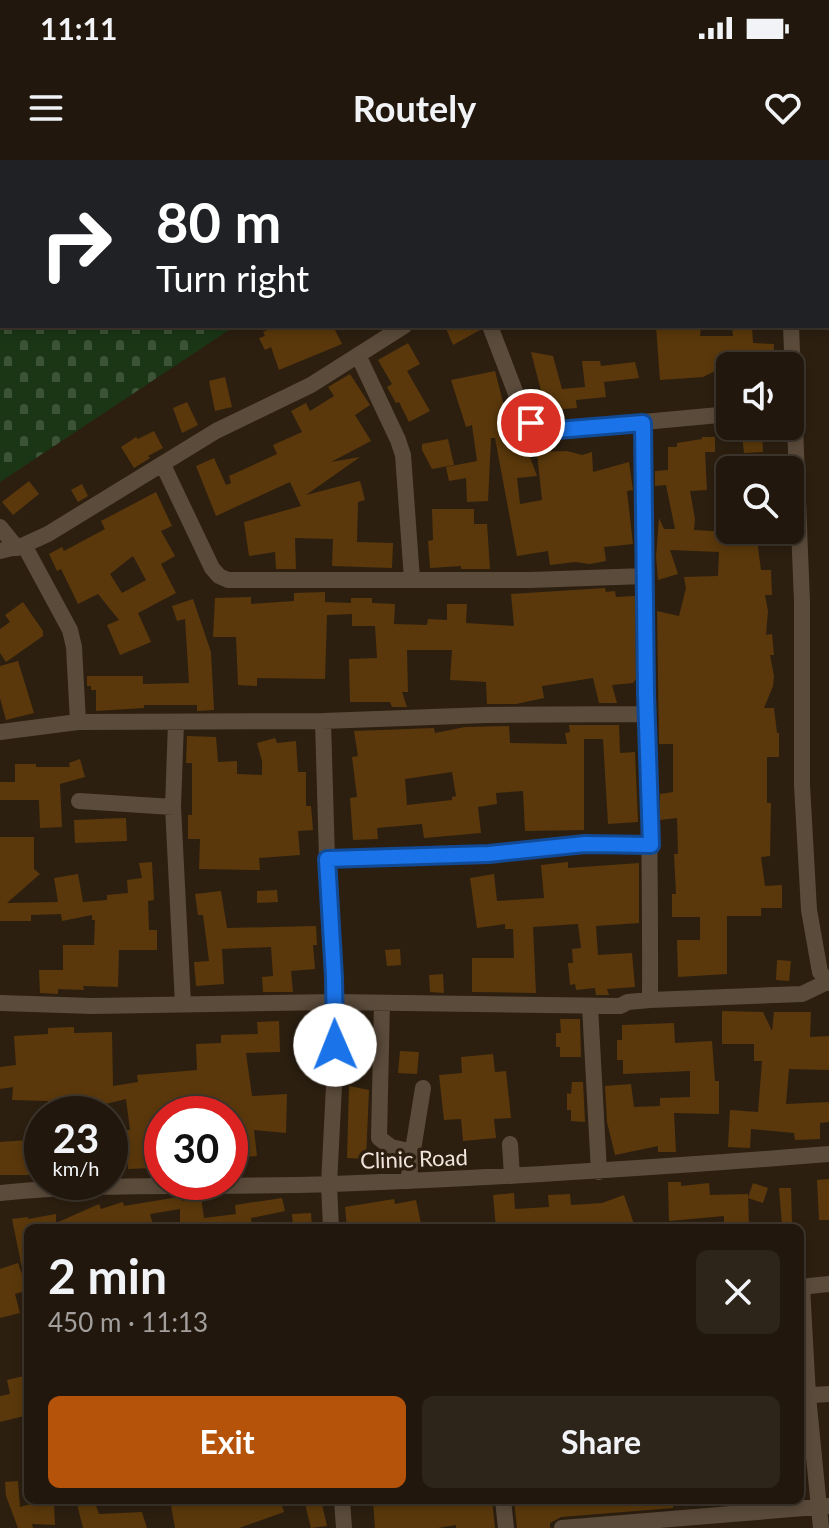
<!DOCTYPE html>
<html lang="en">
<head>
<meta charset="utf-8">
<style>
  :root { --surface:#21170c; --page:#2d241a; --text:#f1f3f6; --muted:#a29f9d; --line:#3e362d; --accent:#b45309 }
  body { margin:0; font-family:Lato,sans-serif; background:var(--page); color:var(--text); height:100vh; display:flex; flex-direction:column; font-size:30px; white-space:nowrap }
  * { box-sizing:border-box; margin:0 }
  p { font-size:26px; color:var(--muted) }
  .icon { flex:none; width:44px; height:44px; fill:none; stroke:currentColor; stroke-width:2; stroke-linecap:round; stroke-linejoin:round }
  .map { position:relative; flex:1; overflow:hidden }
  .details { position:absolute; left:24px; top:1064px; width:780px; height:280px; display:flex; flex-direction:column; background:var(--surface); border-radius:12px; box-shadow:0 4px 12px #0003,0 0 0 2px var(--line) }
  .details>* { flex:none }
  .guide { position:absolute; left:0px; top:0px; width:830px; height:168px; box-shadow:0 4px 12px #0003,0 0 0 2px var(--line); background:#202124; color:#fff; overflow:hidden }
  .buttons { position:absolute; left:716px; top:192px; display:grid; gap:16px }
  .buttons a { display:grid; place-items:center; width:88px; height:88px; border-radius:12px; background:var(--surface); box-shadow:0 4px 12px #0003,0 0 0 2px var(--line); font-size:40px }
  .speed { position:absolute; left:24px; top:936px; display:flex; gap:16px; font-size:40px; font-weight:700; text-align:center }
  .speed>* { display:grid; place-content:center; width:104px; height:104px; border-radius:50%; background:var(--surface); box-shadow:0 4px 12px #0003,0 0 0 2px var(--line); line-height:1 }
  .speed small { font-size:20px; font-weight:400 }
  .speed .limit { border:12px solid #d22; background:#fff; color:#111 }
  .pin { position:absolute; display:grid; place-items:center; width:68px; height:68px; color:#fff; margin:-34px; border:4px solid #fff; border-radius:50%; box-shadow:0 2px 8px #0007 }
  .me { position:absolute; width:88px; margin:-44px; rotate:359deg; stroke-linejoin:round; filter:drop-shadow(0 0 6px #0008) }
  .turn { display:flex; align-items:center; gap:28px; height:168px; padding:0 24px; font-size:36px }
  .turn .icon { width:104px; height:104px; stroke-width:2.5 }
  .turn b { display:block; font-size:56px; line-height:68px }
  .round { display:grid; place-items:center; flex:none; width:84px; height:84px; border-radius:12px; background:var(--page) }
  .headline { display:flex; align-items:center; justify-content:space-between; height:136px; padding:0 24px }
  h1 { font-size:48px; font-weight:700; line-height:60px }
  .button { display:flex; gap:16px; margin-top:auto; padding:16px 24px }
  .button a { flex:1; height:92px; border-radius:12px; background:var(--accent); color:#fff; font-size:32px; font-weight:700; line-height:92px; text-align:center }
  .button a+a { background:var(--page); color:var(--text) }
  .status { display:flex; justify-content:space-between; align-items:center; height:56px; padding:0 40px; background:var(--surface); direction:ltr }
  .status svg { height:22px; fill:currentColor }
  header { display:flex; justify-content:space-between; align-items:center; height:104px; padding:0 24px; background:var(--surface); font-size:36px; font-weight:700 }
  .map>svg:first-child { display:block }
  .cemetery { fill:url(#cemetery-stones) }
  .building { fill:#5a380b; fill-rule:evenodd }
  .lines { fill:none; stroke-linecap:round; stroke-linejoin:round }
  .minor { stroke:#5b4b3b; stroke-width:16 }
  .route-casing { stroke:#114b97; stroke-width:20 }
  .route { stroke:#1a73e8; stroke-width:14 }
  .labels { text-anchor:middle; stroke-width:7; stroke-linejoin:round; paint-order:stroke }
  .street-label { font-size:22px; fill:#efe5dc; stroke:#2c1f10 }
</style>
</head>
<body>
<div class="status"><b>11:11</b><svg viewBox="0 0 49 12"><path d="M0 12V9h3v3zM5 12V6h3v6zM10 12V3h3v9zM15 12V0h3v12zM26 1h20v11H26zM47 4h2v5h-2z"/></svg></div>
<header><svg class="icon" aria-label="menu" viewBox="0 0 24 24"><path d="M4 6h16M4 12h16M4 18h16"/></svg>Routely<svg class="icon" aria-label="heart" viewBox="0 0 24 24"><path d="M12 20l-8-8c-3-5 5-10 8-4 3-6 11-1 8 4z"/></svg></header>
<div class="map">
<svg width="829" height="1368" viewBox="0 0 829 1368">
  <defs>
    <pattern id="cemetery-stones" width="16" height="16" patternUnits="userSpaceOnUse" patternTransform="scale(2)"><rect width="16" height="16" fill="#1a3615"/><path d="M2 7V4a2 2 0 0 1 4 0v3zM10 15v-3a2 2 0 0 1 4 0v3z" fill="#3c5336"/></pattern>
  </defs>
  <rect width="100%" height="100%" fill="#2c1f10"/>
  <path class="cemetery" d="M0 0H497L2 2V166H235L0 322Z"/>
  <path class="building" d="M277 166H333L342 184 279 210 271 187 265 190 259 178 265 176 263 172Z
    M445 166H479L480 170 453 185Z
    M656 166H701L700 176H733L732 166H752L753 183 774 184 773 206H730V243L718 244 719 209 703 217 660 220Z
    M408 183 420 204 407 211 430 251 409 262 399 242 396 243 387 227 392 224 378 200Z
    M531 192 553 196 562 229 585 227 582 201H600L601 206 635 202 639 218 604 222 606 237 576 240 577 248 537 251 533 247 532 232 541 231Z
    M495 211 504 246 508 244 523 281 524 292H528L537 316 517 318 520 344 542 340 537 292 567 291 582 295 592 292 593 312 629 302 633 330 627 331 633 384 604 387 606 401 590 404 575 402 550 405 548 391 517 396 495 278H491L488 341 467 342 466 318 449 321 446 307 477 301 472 265 466 267 451 220Z
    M350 214 370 245 355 255 371 281 331 302 360 297 306 335 360 321 365 340 358 342 357 382 393 383 392 408 332 406 333 379 295 378 296 409H276L275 392 249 396 244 362 301 346 290 322 216 356 196 306 214 298 226 325 231 323 229 316 277 294 273 285 302 272 291 251 306 243 310 251 334 236 328 227Z
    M225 217 232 247 215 251 209 221Z
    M187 242 198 265 182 273 173 248Z
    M154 271 163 288 148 296 150 298 134 308 121 287 136 277 138 279Z
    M762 274 763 292 744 293 742 275Z
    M702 277H715V292H705L707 330 690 331 695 359 694 370 730 372V380H757L761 410H771L772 435H765L768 451 766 475 772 474 774 495H770L774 516 773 526 764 548H774L777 573H779V597H767V643H771L770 696 761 697 765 726 782 725V748H761V756H727V814L678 817 677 780H700V757H672V734H676L674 694H678L677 658 660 660V634L673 632V584H659L657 451 679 456 686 428 684 417 718 416 719 392 670 390 678 414 658 420 656 397 659 358 664 369H675L666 325 655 326V311L668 310V287H677V283L702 279Z
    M448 279 454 305 432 309 422 290V284Z
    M29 321 39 334 13 355 2 342Z
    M730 322V371H723L715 323Z
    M82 324 88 336 78 342 71 330Z
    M156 332 172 366 161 371 175 396 161 404 176 433 138 453 151 482 120 495 107 465 119 460 98 434 78 444 61 409 57 411 49 394 62 387 64 391 105 369 101 361ZM133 396 146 420 122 433 110 414Z
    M432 349H474V364H487L490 409H461V406L430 408 428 381 433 380Z
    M605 428 606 432 615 431 616 437 635 436 636 519 633 523 612 525 617 543H599L593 518 542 526 544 538 516 544H487L486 522 450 520 452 490H407L408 532H402L407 547H392L390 542H350L349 499 377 498 375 466H352V454L327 455 325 519 257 518V526L238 525 236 477H213L215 438 251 437V444L294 441V433L325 432V442L351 443V438H372V443L395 444 394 464 427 465 428 459 447 460V444H467L466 463 514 466 511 434Z
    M193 439 211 492 214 550 197 551V545H144V548L96 551V530H91V526H87V516H143V524L189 523 185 459 177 461 172 446Z
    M23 442 43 471V476L6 502 0 493V469L10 462 5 455Z
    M18 501 34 553 6 560 0 538V506Z
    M569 565H619L620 593 635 592 638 662 608 664 603 579H584V670L525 671 523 631 496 633 497 644 478 647 481 673 424 678 422 664 377 668 378 679 353 680 350 638 357 637 352 597 358 596 354 571 434 568 435 573 465 567 509 566 510 583 567 584 565 573 570 572ZM452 612 456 636 452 637V640L407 645 405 619Z
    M187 576 216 577 218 602 237 601V614L262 615V601L257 583 275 578 277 583 296 581 298 612H306V646H311L313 670 298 671 300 695 259 698 260 710 199 709 200 679H188V655H192V603H186Z
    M80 599 85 617 60 624 62 667 40 668 39 640H0V622H15V604H36V607H70L69 603Z
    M126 658 127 681 75 683 74 660Z
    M0 677H34V709L40 714 7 743 58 742 54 718 78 714 83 742 107 740V735L128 733 127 720 142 718 139 703 152 702 154 740 148 741 149 770H157V790H119L118 827 83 826 84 830 58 829V834L40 833 39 810H63V785H94L95 760H92V755L62 761 61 754 31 755V761H0Z
    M568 702V708L639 703V763L596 766 598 795 632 793 635 827 607 829 609 835H596L595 828 576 830 575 824 570 825 568 803H573L572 789 581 788 578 764 533 767 536 833 472 832V798H514L513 769H505V764L477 768 470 718 494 714 497 741 544 738 541 705Z
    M277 730 278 742 257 743V731Z
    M221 731 227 768 316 766 317 785H313L315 809 291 811 293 832H263L262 817 273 816 271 787 222 789 224 824 196 826 194 802 209 801 203 755H198L195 734Z
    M400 789 401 805 387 806 385 790Z
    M777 800 791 801 789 821 776 820Z
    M443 814 444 833 430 832 429 815Z
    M722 851 763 852 772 871 774 852H811L810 877 829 876V910L789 909 786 944 829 942V962L820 963V979L795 980 794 973 751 969 750 988 728 987 730 950 758 952 762 901H754V884H722Z
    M560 859H580L581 897H560V887H556V873H561Z
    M279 861 280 892 246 893 252 936 287 934 286 973 254 970 257 996 234 998 230 954H162V983L151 984V1008L128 1009 127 970H130L126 939 73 952V954H50L48 941 12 940 13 927 0 929V907L16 905 14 876 48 874V868L74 867V873L112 872 113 926 138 922 137 915 197 910 196 884 221 883V875L258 874 257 862Z
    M674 863 675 883 712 881 715 921H719V954L674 953 676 992H658V986L615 995 607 962 605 926 631 924 634 947 660 946V938L690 937V911L623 914V900H617V880H622V865Z
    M400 891 419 892 417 914 398 913Z
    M493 894 495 912 506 911 511 958 494 959 496 978 463 981 461 959 444 960 439 915 462 913 461 897Z
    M572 922H583L585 962 571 961V950H567V933L571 934Z
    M349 926 369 930 366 999 347 998Z
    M42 979V1015H0V982Z
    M829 1019V1060H819L817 1020Z
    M668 1022H681V1026L709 1023 710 1035 748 1034 749 1067H724V1056L669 1061Z
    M753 1023 768 1028 763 1043 748 1038Z
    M779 1028H791L792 1064 782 1065Z
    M514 1033 515 1049 549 1047 548 1035 570 1034 571 1045 602 1043 624 1035 634 1064 623 1068H496L493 1035Z
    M178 1037H182V1041L201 1037 204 1058 236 1054 235 1045 282 1038 285 1051 251 1058 252 1066 227 1068H180V1049L150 1054 154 1068H28V1108H22L12 1059 28 1057V1059L56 1054V1063L99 1044 101 1049 123 1042 124 1046Z
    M394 1039 395 1044 416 1040 422 1068H347L345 1047Z
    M311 1053 312 1068H293L292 1054Z
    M18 1103 28 1130 15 1134 20 1153 0 1158V1109Z
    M28 1215V1255L0 1262V1236L10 1234 7 1220Z
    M18 1321 20 1347 31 1344H54L55 1365 32 1364 33 1368H18L6 1336 5 1322Z
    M76 1340H94L99 1354 142 1352 147 1368H83Z
    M170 1340H280L284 1352 239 1368H175Z
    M304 1340H321L327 1366 311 1368Z
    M397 1340H492L495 1368H456V1365L438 1368H375L373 1342Z
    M514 1340H673V1348L561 1357 550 1363V1368H517Z"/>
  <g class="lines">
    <path class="minor" d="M676 2 679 0
      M796 2V0
      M490 166 523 252C533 265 541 268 557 270L730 254
      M791 166 802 442V625L809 750 820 812 829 823
      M358 195 398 280 403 295 412 419
      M643 263C645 455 651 647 650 840
      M163 305 212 408 219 416 228 420H530L645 416
      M0 367 17 388
      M24 385 70 470 74 487 78 562
      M0 391 24 385 48 374 216 271 311 225 404 166
      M323 561 327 699 334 817 335 906 329 1024 331 1068
      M176 562 173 647 183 844
      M0 572 78 562 323 561 486 555 646 554
      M79 641 173 647
      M327 699 489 694 585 684 651 685
      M0 843 93 846 334 842 620 846 628 842 650 840 802 834 827 822
      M382 843 379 978 391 987 413 992
      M590 846 599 1012
      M510 984 512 1016
      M408 1021 423 928
      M0 1033C111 1022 222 1028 333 1024 499 1018 664 1007 829 994
      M802 1126 808 1236 821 1368
      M800 1127 829 1124
      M800 1236 829 1234
      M342 1340 344 1368
      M503 1340 506 1368
      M562 1368 829 1346"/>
  </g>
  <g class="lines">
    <g class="route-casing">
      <path id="route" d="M335 885 334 817 327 699 489 694 585 684 651 685 646 534 643 263 557 270 531 263"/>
    </g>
    <use href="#route" class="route"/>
  </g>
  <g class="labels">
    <g class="street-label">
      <text transform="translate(414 999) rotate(-2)" y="8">Clinic Road</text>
    </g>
  </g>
</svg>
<div class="buttons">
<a><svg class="icon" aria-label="sound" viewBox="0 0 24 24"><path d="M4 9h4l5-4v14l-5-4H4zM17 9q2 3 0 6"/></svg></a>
<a><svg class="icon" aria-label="search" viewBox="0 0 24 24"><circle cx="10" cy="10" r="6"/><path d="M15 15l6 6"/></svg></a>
</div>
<div class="speed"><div>23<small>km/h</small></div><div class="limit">30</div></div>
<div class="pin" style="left:531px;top:263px;background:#d93025"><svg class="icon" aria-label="arrive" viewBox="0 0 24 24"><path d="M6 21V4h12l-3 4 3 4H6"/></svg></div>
<svg class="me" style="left:335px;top:885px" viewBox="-20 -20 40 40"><circle r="19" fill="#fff"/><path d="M0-13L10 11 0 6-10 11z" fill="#1a73e8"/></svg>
<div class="guide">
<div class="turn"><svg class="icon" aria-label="right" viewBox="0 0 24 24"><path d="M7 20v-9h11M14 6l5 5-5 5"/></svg><div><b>80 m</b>Turn right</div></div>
</div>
<section class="details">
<div class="headline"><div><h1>2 min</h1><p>450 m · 11:13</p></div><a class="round"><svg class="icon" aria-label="close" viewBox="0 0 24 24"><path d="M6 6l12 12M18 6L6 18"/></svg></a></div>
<div class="button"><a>Exit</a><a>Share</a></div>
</section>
</div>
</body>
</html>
